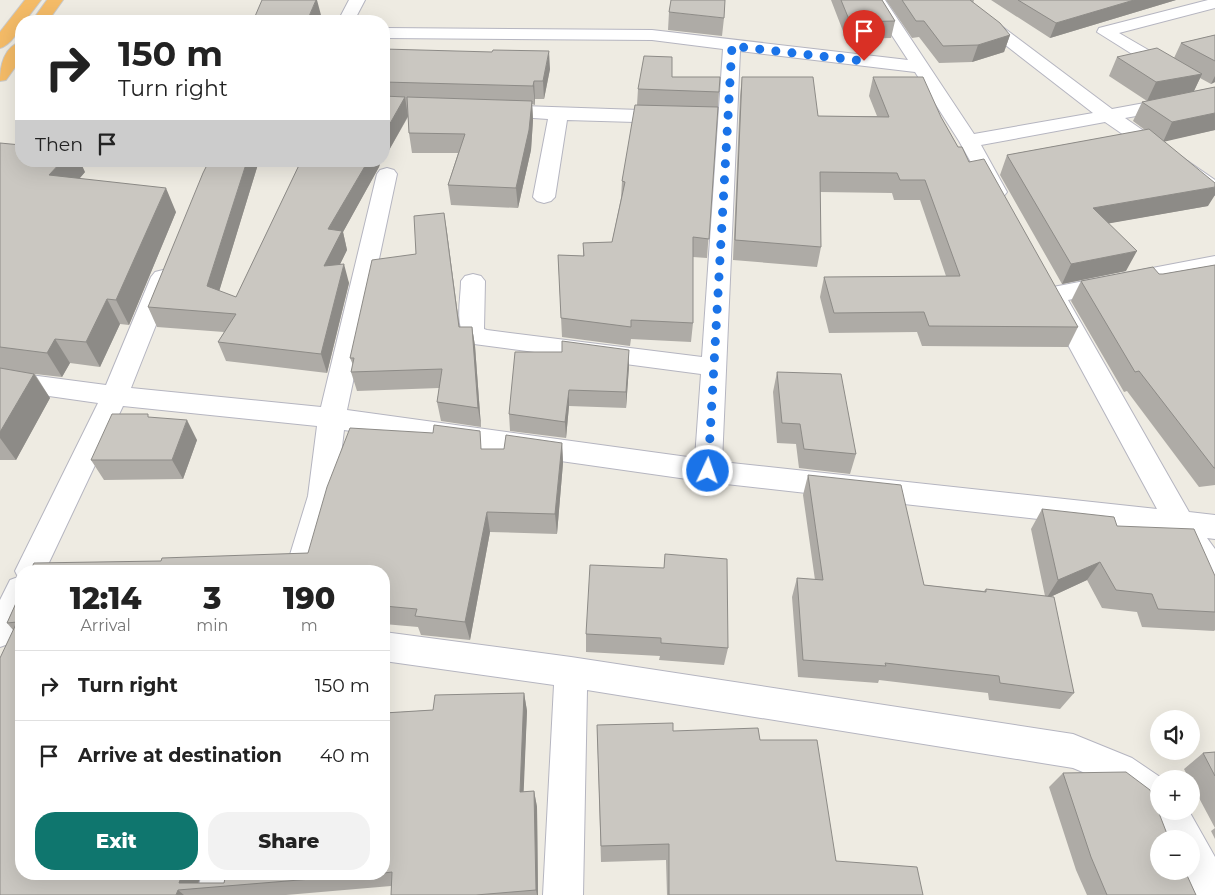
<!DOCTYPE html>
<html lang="en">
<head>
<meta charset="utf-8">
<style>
  :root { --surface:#fff; --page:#f2f2f2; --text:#222; --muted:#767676; --line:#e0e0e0; --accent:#0f766e }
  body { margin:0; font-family:Montserrat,sans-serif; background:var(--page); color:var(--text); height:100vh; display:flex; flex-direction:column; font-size:19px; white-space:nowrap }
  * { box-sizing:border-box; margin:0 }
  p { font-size:16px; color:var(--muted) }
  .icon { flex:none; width:28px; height:28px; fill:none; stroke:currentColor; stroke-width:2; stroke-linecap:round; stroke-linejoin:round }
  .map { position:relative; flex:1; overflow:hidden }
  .sheet { position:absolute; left:15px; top:565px; width:375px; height:315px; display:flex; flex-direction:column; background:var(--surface); border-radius:20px; box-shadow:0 5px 20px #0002 }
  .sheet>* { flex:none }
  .banner { position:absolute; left:15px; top:15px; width:375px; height:152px; border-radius:20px; box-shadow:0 5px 20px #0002; background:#fff; color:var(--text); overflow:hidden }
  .buttons { position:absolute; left:1150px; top:710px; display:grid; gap:10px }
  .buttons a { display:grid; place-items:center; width:50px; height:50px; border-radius:50%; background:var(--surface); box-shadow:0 5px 20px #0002; font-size:25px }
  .pin { position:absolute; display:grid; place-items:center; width:42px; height:42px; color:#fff; margin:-51px -21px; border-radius:50% 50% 50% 0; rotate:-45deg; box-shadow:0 0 5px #0007 }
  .pin .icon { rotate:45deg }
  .me { position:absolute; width:55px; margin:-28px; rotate:3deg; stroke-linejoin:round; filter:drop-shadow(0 0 4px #0008) }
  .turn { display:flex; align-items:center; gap:18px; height:105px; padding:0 20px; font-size:22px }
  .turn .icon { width:65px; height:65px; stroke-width:2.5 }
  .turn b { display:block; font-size:35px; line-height:42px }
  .then { display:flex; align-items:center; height:48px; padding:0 20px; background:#0003; gap:10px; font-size:19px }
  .eta { display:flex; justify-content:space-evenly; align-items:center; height:85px; text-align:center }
  .eta b { font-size:30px; font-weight:800; line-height:35px }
  .cta { display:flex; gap:10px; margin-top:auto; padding:10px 20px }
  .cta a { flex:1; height:58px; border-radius:20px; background:var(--accent); color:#fff; font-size:20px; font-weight:800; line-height:58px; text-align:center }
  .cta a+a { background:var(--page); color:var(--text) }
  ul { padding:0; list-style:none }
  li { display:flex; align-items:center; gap:15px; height:70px; padding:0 20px; border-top:1px solid var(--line) }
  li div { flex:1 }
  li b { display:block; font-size:19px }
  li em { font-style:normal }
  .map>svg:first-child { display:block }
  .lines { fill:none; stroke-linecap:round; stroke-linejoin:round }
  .street-casing { stroke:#b5b5c0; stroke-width:2 }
  .highway-casing { stroke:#c9c9c9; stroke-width:2 }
  .street { fill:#fff; fill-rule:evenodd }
  .highway { fill:#f4bb67; fill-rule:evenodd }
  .wall { fill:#aeaba6 }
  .shaded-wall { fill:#8d8b87 }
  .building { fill:#cac7c1; stroke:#8d8b87 }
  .route { stroke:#1a73e8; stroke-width:9; stroke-dasharray:0 16.2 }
</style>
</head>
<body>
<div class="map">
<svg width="1215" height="895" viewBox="0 0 1215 895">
  <rect width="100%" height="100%" fill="#eeebe2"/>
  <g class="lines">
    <g class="street-casing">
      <path id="street" d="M349 0H365L354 21H338Z
        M869 0H885L974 134 1093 113 972 19 970 16 978 11 984 13 1112 109 1215 90V102L1125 118 1215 180V195L1208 193 1105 122 981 145 1007 192 1004 196 997 198 990 196 959 141 915 72 740 51 722 462 1157 509 1041 295 1045 290 1053 287 1215 256V270L1068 300 1189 512 1215 515V539L1207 538 1215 549V586L1204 582 1171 534 708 482 344 430 336 496 315 571H285L308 496 317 426 123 406 45 571H21V622L11 643 0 647V600L10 580 18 577 15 571 98 403 0 389V371L106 385 151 277 155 272 163 270 171 272 175 277 131 388 321 407 377 174 380 170 387 168 394 170 397 174 347 410 695 458 701 374 474 344C452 334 461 302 461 281L465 276 473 274 481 276 485 281 484 329 487 330 702 357 723 49 652 40 384 38V28L652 30 908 60Z
        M1208 0H1215V8L1119 33 1176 66 1179 70 1176 74H1164L1097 32 1099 28Z
        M496 105 669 111 676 113 678 117 676 121 669 123 567 120 555 197 551 201 544 203 537 201 533 197 548 119 489 115 487 111 489 107Z
        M384 632 571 657 1073 734 1132 758 1163 779H1159V811H1189L1215 857V895H1193L1182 871H1191V839H1163L1151 816 1128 796 1107 782 1073 768 587 690 583 895H543L554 685 384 661Z
        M202 874H240L236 895H196Z"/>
    </g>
    <g class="highway-casing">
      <path id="highway" d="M25 0H41L25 21H21C21 31 9 46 0 48V32Z
        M47 0H63L48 21H32Z
        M21 42V59L6 80 0 81C0 67 4 46 21 42Z"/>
    </g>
    <use href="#street" class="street"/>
    <use href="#highway" class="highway"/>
  </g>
  <path class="wall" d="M831 0H882L895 21 891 38 846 39Z
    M886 0H974L973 3 1010 35 1004 52 972 62 939 63 919 37 912 38Z
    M991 0H1176L1050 38Z
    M669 12 724 18 722 36 668 30Z
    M1215 35V82L1211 84 1200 78 1194 91 1215 87V130L1164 141 1208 206 1109 223 1126 271 1062 284 1000 175 1007 155 1145 130 1133 121 1142 102 1147 101 1109 76 1117 57 1174 58 1181 43Z
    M384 49 550 69 544 99H535V105L532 104 533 120 531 150 518 208 451 205 448 185 458 153H412L409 133 408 117 388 152H384V153Z
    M672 77 719 92 707 258 693 257V323L691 342 631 339 630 346 562 337 558 255 583 256V243L612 242 621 198 622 181 637 105 638 89Z
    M742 77 818 116H877L869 96 873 77 941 117 958 147 969 162 1078 327 1068 347 922 346 917 332 829 333 820 297 824 277 946 276 920 200H894L892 193 820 192 821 247 817 267 733 260 740 96Z
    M0 143 85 172 79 179 176 212 129 325 120 324 100 367 70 363 62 377 35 374 50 398 16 460H0Z
    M209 161H259L219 291 236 297 301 161H381L379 167 343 232 347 250 340 264 349 283 327 373 226 361 218 342 224 332 157 327 148 307Z
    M444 213 459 327H472L475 346 481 427 441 421 437 402 439 388 357 391 351 372 353 365 350 358 416 254Z
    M1215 265V485L1199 487 1127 391 1124 392 1071 301 1081 281 1163 274Z
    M629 366 626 408 569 406 566 438 510 431 509 414Z
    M777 372 856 454 850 474 799 468 796 444 777 443 773 392Z
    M151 418 197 440 183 479 104 480 91 460Z
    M562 443 563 463 557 534 490 532 470 640 421 635 418 627 384 624V571L161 561 308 553 483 449H504Z
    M808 475 924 585 984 591 986 589 1045 596 1031 529 1042 509 1117 526 1215 576V630L1214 631 1142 627 1137 612 1102 608 1087 580 1050 597 1074 693 1060 709 989 700 988 693 879 680 878 683 798 677 792 597 797 578 815 580 803 495Z
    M665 554 728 648 724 665 659 660 660 656 586 652V634L664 568Z
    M21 592V874H201L198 883H224L226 874H384V713L433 710 524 693 527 711 523 792 534 791 537 807 538 895H391V886L286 895H0L13 630 7 623Z
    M597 725 673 731 760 740 836 861 923 895H667L666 860 601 862Z
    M1215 752V839L1211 831 1215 828 1191 783V779H1189L1184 769 1203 753Z
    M1063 773 1159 839 1196 895H1087L1076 870 1049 787Z"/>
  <path class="shaded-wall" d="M316 0H317L321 15 318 21H307Z
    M1134 0H1176L1050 38 1056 23Z
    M1010 35 1004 52 972 62 978 45Z
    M549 51 550 69 544 99 543 81Z
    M1202 74 1193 93 1147 101 1156 82Z
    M1215 76V82L1211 84Z
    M534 81 535 99V105L533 86Z
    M405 97 408 116 388 152 384 134Z
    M532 101 533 120 531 150 518 208 516 188Z
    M1215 113V130L1163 142 1172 122Z
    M62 161H80L85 172 62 199 49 175Z
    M247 161H259L215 305 207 286Z
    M368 161H381L379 167 343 232 347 250 330 285 324 266 328 229Z
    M1215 187V195L1208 206 1083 228 1093 208Z
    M166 188 176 212 129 325 116 300Z
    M444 213 447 232 462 346 459 327Z
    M1137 251 1126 271 1062 284 1071 264Z
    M344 264 349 283 327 373 321 354Z
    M107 299 120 324 100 367 86 342Z
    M472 327 475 346 481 427 478 408Z
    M55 339 70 363 62 377 47 353Z
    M629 350V366L626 408V392Z
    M34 374 50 398 16 460 0 438V432Z
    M569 390V406L566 438 565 422Z
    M187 420 197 440 183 479 172 460Z
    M562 443 563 463 557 534 555 514Z
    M487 512 490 532 470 640 465 622Z
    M1100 562 1087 580 1046 599 1058 580Z
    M524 693 527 711 523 808 520 792Z
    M534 791 537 807 538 895H537L536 890Z
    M182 874H201L197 888 179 883Z
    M178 890 184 895H176Z"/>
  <path class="building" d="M262 0H316L307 21H253Z
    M671 0H725L724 18 669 12Z
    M841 0H882L895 21 850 22Z
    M902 0H970L1000 23 1010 35 978 45 943 46 924 21H916Z
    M1018 0H1134L1056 23Z
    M1215 35V61L1181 43Z
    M1157 48 1202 74 1156 82 1117 57Z
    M384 49 492 52 493 50 549 51 543 81H534L533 86 384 82Z
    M644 56 672 57V77H720L719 92 638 89Z
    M742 77H813L818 116 889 117 873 77H923L941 117 958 147H962L969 162 984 159 1078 327 929 326 924 312 834 313 824 277 960 276 925 180H900L897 173 820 172 821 247 735 240Z
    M1215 87V113L1172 122 1142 102Z
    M384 96 405 97 384 134Z
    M407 97 532 101 529 130 516 188 448 185 465 134 409 133Z
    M635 105 718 107 709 239 693 237V323L631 320V327L561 318 558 255 584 256 583 243 612 242 625 182 622 181Z
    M1149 129 1215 183V187L1093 208 1137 251 1071 264 1007 155Z
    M0 143 21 145V161H62L49 175 166 188 116 300 107 299 86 342 55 339 47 353 0 347Z
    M209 161H247L207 286 236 297 301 161H368L328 229 342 231 324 266 344 264 321 354 218 342 236 314 148 307 203 173Z
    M444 213 459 327H472L478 408 437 402 442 369 351 372 354 358H350L372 260 416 254 414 216Z
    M1215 265V468H1214L1139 371 1135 372 1081 281 1153 267 1159 274H1163Z
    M562 341 629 350 626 392 569 390 565 422 509 414 515 352H562Z
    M0 368 34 374 0 432Z
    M777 372 841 374 856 454 804 449 800 424 782 423Z
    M112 414H148V417L187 420 172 460H91Z
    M434 425 480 431 481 449H504L506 435 562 443 555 514 487 512 465 622 415 616 417 609 384 606V571H30L34 563 161 561 162 558 308 553 327 487 350 428 433 433Z
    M808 475 901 485 924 585 986 592V589L1054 597 1074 693 1000 683 999 676 885 663 886 666 803 660 797 578 823 580Z
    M1042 509 1114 517 1117 526 1194 529 1215 576V612L1158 609 1152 594 1116 590 1100 562 1058 580Z
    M665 554 727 559 728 648 661 643V638L586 634 590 565 664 568Z
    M21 592V874H182L179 883H224L226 874H372L178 890 176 895H0V658L17 622 7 623Z
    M524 693 520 792 534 791 536 890 476 895H391L392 872 384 873V713L433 710 435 695Z
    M673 723V731L758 728 760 740H817L836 861 917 867 923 895H669V844L601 846 597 725Z
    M1215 752V776L1203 753Z
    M1126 772 1150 790 1169 839H1159V871H1185L1196 895H1107L1091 857 1063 773Z"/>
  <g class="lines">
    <path class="route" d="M708 471 732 46 864 61"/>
  </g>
</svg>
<div class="buttons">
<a><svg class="icon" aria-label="sound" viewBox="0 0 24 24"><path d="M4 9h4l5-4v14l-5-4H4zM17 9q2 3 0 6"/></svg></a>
<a>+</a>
<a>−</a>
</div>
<div class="pin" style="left:864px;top:61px;background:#d93025"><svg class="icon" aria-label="arrive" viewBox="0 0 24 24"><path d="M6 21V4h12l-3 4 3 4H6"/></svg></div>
<svg class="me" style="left:708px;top:471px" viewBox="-20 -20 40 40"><circle r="17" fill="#1a73e8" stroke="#fff" stroke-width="3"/><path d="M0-11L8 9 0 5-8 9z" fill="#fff"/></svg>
<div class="banner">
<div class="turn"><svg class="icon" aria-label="right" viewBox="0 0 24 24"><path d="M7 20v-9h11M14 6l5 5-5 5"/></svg><div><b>150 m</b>Turn right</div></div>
<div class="then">Then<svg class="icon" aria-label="arrive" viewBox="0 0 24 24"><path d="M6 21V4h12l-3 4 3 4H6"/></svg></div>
</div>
<section class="sheet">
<div class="eta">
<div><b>12:14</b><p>Arrival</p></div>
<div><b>3</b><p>min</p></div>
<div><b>190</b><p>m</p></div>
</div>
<ul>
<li><svg class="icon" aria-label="right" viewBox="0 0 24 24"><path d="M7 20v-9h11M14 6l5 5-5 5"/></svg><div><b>Turn right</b></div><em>150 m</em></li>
<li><svg class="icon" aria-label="arrive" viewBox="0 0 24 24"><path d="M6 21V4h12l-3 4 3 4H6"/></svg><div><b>Arrive at destination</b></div><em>40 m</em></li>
</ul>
<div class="cta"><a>Exit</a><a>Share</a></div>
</section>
</div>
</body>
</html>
